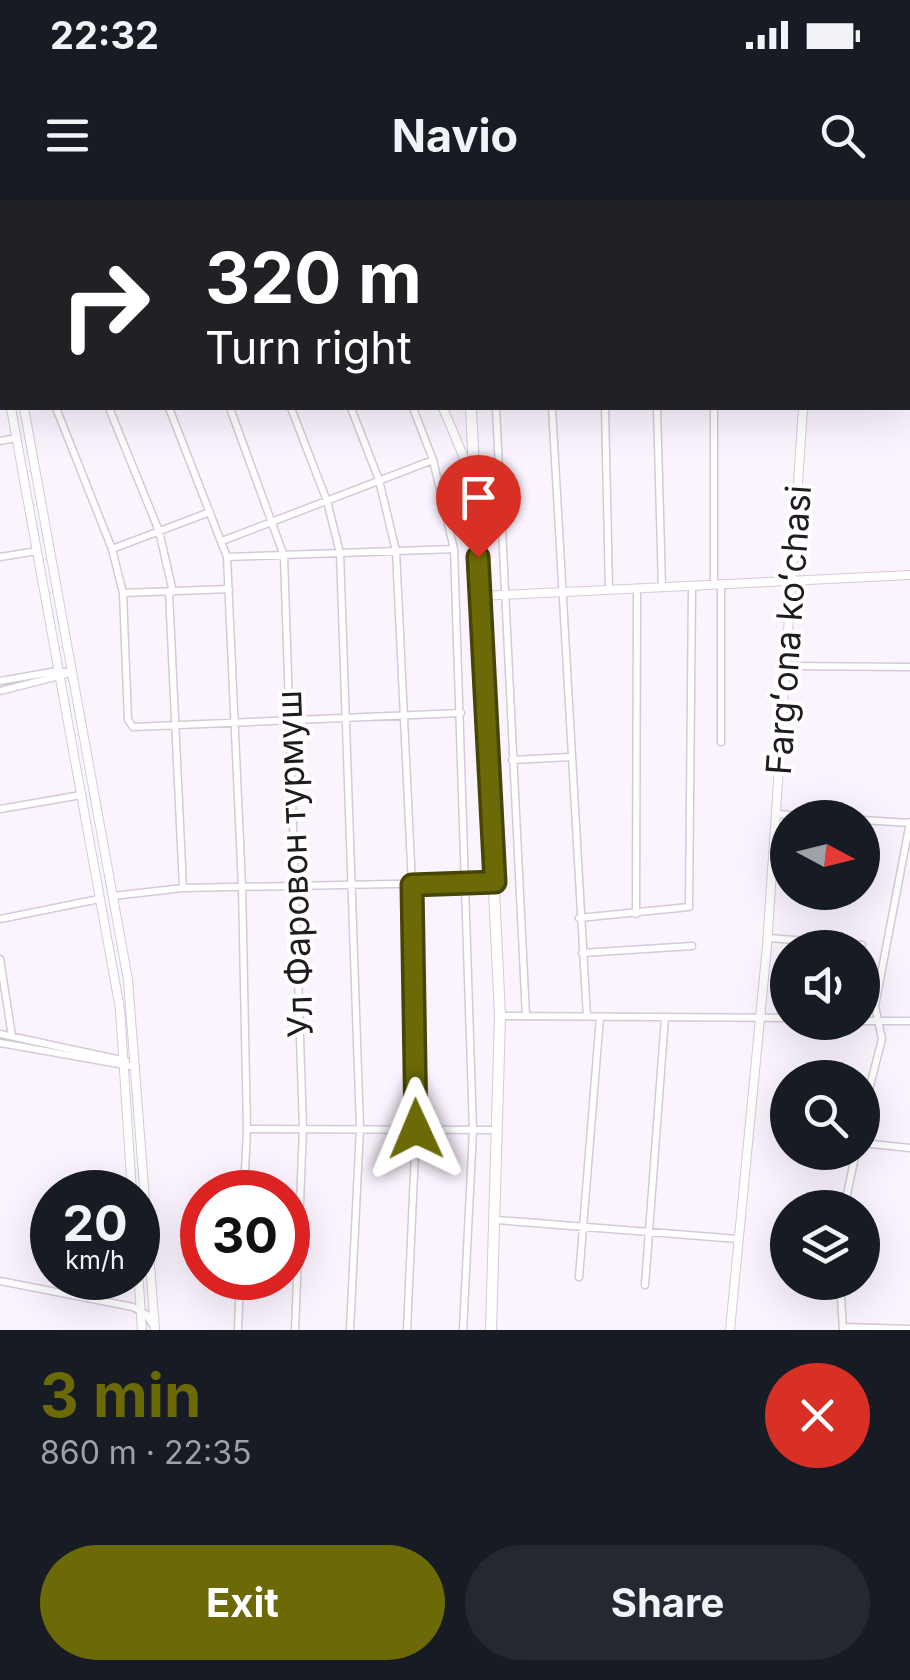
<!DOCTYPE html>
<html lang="en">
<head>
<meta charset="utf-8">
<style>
  :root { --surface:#171b24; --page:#242831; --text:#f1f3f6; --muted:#9ea1a6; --accent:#6b6a06 }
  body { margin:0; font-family:Inter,sans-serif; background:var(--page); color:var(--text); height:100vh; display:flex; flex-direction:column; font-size:38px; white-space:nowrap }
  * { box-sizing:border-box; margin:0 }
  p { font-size:32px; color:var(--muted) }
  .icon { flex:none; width:55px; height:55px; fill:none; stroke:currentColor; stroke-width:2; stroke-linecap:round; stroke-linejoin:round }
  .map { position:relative; height:1130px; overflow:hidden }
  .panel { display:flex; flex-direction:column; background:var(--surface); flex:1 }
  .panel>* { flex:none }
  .hud { position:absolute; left:0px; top:0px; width:910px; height:210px; box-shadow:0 10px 40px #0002; background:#202124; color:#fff; overflow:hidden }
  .needle { width:65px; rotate:97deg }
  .fabs { position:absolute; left:770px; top:600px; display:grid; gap:20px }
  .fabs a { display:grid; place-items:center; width:110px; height:110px; border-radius:50%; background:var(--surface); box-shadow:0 10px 40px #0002; font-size:50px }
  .speed { position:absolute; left:30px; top:970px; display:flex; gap:20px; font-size:50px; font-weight:700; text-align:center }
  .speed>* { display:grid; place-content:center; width:130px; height:130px; border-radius:50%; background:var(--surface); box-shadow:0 10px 40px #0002; line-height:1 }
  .speed small { font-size:25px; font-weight:400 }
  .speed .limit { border:15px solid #d22; background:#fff; color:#111 }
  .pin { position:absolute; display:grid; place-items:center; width:85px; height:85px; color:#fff; margin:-102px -42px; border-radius:50% 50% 50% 0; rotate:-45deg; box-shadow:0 0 10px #0007 }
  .pin .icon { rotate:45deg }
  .me { position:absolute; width:110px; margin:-55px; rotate:359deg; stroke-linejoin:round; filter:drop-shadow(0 0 8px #0008) }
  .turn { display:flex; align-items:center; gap:35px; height:210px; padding:0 40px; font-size:45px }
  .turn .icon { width:130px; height:130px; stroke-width:2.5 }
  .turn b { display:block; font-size:70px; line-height:85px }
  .round { display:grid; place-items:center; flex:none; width:105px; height:105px; border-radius:52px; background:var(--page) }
  .head { display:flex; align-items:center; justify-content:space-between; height:170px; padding:0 40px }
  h1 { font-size:60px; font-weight:700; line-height:75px; color:var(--accent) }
  .button { display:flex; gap:20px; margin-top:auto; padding:20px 40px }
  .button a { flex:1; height:115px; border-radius:60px; background:var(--accent); color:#fff; font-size:40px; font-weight:700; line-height:115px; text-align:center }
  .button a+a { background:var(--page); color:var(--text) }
  .status { display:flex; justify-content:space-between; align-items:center; height:70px; padding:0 50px; background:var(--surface); direction:ltr }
  .status svg { height:28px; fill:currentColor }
  header { display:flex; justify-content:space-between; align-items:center; height:130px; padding:0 40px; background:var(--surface); font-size:45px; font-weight:700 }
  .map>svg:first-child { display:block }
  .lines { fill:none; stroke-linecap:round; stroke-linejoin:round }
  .street-casing { stroke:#d5cad8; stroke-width:9 }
  .secondary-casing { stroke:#d5cad8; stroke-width:10 }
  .primary-casing { stroke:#d5cad8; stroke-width:12 }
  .street { stroke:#fff; stroke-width:6 }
  .secondary { stroke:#fff; stroke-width:8 }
  .primary { stroke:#fff; stroke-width:10 }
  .route-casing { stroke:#464504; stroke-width:25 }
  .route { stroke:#6b6a06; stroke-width:18 }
  .labels { text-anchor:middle; stroke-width:8; stroke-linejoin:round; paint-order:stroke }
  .street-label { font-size:35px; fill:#1f1b20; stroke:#fff }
</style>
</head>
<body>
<div class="status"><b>22:32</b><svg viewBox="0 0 49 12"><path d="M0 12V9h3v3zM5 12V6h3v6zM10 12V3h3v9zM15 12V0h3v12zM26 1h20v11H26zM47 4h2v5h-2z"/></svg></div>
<header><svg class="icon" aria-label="menu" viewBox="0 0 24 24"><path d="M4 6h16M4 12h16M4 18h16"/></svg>Navio<svg class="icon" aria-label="search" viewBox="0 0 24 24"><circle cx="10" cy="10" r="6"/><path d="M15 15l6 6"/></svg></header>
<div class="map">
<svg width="910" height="1130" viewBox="0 0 910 1130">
  <rect width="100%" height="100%" fill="#fbf3fe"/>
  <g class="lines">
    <g class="street-casing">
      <path id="street" d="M28 0 29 2
        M89 0 90 2
        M151 0 152 2
        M212 0 213 2
        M272 0 273 2
        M333 0 334 2
        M579 0 582 2
        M732 0V2
        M561 2 563 0
        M643 2 646 0
        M702 2 707 0
        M56 208 112 349 123 393 128 520 133 527 461 513
        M109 208 159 331 173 392
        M169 208 227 357 242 686 247 929 244 992
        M230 208 284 356 303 928 295 1130
        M291 208 327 301 340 353 360 928 350 1130
        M351 208 379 280 396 351 412 685 416 929 407 1130
        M413 208 433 260 454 349 473 930 463 1130
        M496 208 526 816
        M552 208 587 817
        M605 208 609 389
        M657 208 662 387
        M714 208V384
        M0 241 16 238
        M222 341 433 260
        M112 349 210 312
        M0 357 37 351
        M227 357 454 349
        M169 392 183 688
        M123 393 229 389
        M787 466 910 467
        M0 481 57 471 71 473 0 491
        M721 542V384
        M512 560 570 557
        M0 609 81 595
        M777 614 828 618
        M862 620 910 623
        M113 696 183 688 494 682
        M636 714 637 388
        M579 718 689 707 692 386
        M0 719 99 699
        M768 738 862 745
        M582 753 692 746
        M0 759 12 836
        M500 816 788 818
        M862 821H910
        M0 834 126 861
        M0 843 136 867
        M862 917 882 839 875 806 910 622
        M247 929 497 930
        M862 943 910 948
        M844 1008 856 952
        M497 1020 738 1039
        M579 1077 600 817
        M0 1081 133 1107 147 1115 152 1124
        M840 1082 843 1130
        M645 1085 665 817
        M843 1127 910 1129
        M238 1130 240 1078"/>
    </g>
    <g class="secondary-casing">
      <path id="secondary" d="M360 0 361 2
        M813 2V0
        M0 136 2 143
        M0 169 2 177
        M11 208 120 809 132 992
        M24 208 128 780 155 1130
        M443 208 472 277
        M481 396 910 375
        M138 1070 142 1130
        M730 1130 767 746 803 208"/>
    </g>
    <g class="primary-casing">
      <path id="primary" d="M530 2 532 0
        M471 208 500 816 491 1130"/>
    </g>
    <use href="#street" class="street"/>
    <use href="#secondary" class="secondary"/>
    <use href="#primary" class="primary"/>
  </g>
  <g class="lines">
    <g class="route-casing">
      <path id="route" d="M416 929 412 685 495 682 478 357"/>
    </g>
    <use href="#route" class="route"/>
  </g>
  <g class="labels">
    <g class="street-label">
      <text transform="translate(789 430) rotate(-86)" y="12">Fargʻona koʻchasi</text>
      <text transform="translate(295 664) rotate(-92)" y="12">Ул Фаровон турмуш</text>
    </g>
  </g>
</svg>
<div class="fabs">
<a><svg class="needle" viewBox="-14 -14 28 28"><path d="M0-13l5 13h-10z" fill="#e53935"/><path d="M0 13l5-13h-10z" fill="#9ea1a6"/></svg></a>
<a><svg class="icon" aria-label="sound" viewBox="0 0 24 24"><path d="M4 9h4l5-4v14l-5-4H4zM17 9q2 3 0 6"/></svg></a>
<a><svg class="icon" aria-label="search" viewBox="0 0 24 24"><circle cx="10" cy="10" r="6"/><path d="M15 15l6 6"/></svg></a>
<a><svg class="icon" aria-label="layers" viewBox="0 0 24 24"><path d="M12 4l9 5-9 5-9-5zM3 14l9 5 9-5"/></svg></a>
</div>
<div class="speed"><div>20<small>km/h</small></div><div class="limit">30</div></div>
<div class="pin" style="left:478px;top:357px;background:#d93025"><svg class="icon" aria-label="arrive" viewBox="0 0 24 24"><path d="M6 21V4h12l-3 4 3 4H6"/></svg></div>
<svg class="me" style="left:416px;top:929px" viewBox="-20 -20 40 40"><path d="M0-17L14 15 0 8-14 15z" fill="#6b6a06" stroke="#fff" stroke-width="4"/></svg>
<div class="hud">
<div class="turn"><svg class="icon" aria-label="right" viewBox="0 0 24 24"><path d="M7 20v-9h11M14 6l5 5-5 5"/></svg><div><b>320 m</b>Turn right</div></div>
</div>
</div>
<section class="panel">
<div class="head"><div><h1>3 min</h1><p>860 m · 22:35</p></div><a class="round" style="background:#d93025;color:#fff"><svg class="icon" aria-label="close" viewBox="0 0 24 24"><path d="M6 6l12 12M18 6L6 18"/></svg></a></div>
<div class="button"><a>Exit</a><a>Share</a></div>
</section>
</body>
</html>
